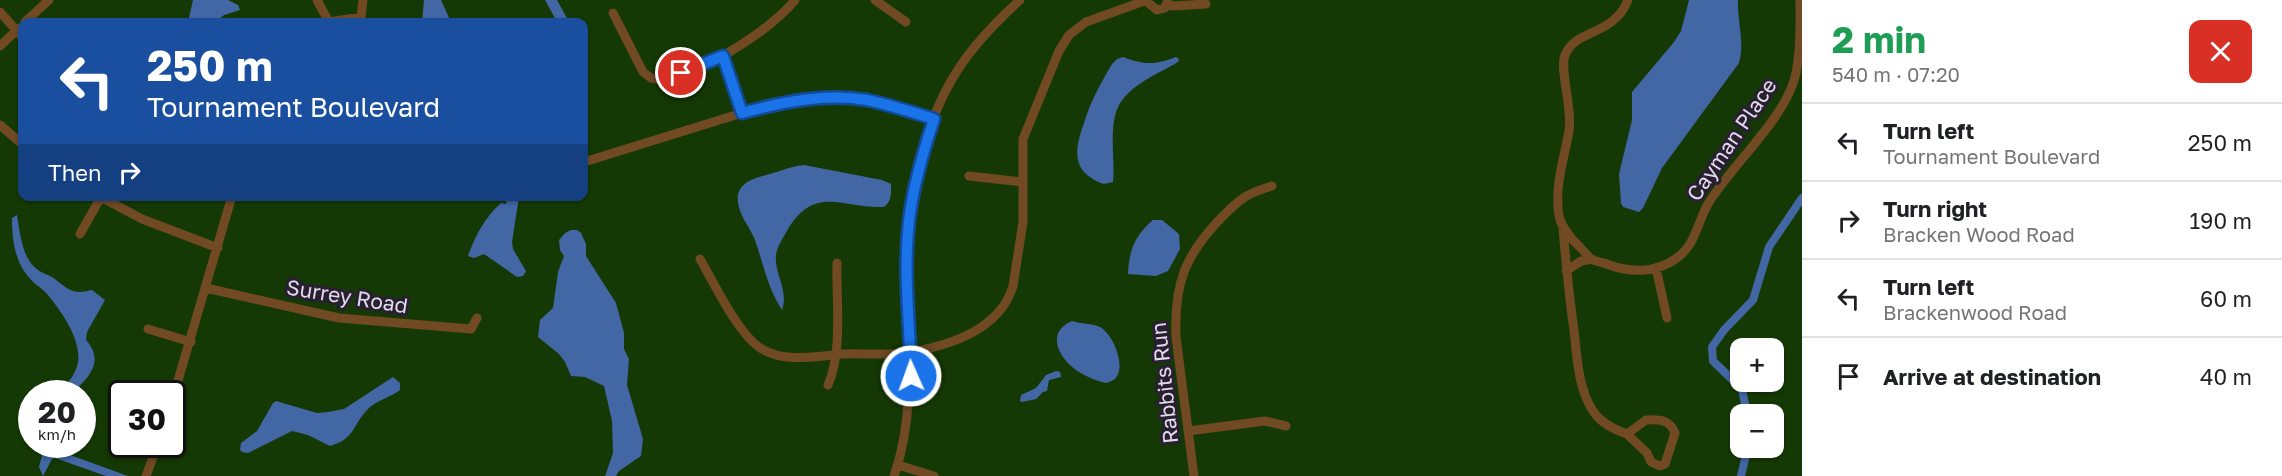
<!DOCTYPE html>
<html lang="en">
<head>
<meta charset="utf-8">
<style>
  :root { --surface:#fff; --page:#f2f2f2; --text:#202124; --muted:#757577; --line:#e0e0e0 }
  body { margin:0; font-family:"Golos Text",sans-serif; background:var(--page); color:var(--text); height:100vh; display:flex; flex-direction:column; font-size:22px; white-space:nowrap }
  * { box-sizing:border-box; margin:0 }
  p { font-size:20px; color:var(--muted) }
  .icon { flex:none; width:33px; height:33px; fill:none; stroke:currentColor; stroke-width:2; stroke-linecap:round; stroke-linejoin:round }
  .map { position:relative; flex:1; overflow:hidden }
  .side { display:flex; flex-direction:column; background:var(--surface); width:480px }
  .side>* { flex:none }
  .hud { position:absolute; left:18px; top:18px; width:570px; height:183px; border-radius:12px; box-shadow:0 2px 4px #0004; background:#1a4fa0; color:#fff; overflow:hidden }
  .fabs { position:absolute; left:1730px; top:338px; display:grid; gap:12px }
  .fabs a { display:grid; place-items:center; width:54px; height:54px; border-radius:12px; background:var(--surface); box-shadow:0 2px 4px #0004; font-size:30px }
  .speed { position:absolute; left:18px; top:380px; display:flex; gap:12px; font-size:30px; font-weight:700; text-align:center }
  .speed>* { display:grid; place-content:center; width:78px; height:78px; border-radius:50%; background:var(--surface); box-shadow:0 2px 4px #0004; line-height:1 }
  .speed small { font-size:15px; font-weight:400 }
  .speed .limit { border:3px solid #111; border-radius:9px; background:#fff; color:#111 }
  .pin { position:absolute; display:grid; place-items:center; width:51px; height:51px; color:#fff; margin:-26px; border:3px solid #fff; border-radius:50%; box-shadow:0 2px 6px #0007 }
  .me { position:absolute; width:66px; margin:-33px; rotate:358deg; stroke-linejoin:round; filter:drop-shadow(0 0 4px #0008) }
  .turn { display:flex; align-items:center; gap:21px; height:126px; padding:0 30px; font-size:27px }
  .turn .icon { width:78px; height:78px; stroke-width:2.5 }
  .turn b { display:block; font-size:42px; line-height:51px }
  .then { display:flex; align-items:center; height:57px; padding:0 30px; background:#0003; gap:12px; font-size:22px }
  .round { display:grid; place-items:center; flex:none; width:63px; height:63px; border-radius:12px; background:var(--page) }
  .head { display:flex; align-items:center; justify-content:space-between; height:102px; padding:0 30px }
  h1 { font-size:36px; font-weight:700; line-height:45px; color:#1e9e55 }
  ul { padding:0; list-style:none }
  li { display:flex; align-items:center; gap:18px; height:78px; padding:0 30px; border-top:2px solid var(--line) }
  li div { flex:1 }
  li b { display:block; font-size:22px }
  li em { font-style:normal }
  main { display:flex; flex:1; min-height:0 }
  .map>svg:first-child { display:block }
  .green { fill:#153904; fill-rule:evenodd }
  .water { fill:#4366a4 }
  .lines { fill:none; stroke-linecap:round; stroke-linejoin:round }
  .canal { stroke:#4366a4; stroke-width:8 }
  .minor { stroke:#714a23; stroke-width:9 }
  .route-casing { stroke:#114b97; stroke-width:15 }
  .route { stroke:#1a73e8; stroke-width:10 }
  .labels { text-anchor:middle; stroke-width:6; stroke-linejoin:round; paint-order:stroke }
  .street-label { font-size:21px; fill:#e2dbe9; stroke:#291f33 }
</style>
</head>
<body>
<main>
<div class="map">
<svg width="1802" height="476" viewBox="0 0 1802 476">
  <rect width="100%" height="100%" fill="#291f33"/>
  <path class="green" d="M0 0H1802V476H0ZM22 22H584V196H22ZM1740 348H1773V381H1740ZM32 393H82V444H32ZM122 393H172V444H122ZM1740 414H1773V447H1740Z"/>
  <path class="water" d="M193 0H228L238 5 240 10 224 15 216 22H188Z
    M424 0H441L451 22H422Z
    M545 0H557L569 22H557Z
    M1689 0H1738C1737 21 1745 43 1739 63L1662 168 1643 208 1639 212 1623 207 1621 203 1619 174 1632 120V92L1674 42 1681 31Z
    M1123 57C1145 65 1154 65 1176 57L1179 59 1178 62C1156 75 1121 88 1115 116 1110 137 1115 161 1113 182L1104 184C1071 172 1074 151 1084 123 1091 100 1100 85 1112 64L1117 59Z
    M804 165 882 180 891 184C891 193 892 201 884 207 842 209 816 184 788 229 784 237 777 246 776 255 774 273 789 290 782 310 767 286 764 266 755 240 750 227 740 217 738 203 735 181 757 178 773 173 784 170 792 166 804 165Z
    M519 197 512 242 513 249 526 271 523 276 517 277 484 254 474 258 468 256C475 236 485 217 501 203L506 204 507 198Z
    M17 215C20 233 22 259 38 270 43 274 50 275 55 279 69 290 73 295 92 290L105 300 87 332 86 340C105 361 89 378 72 393H62C65 384 73 378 76 369 86 345 62 312 47 294 41 287 32 283 27 275 14 259 12 237 12 218Z
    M1153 220H1162L1179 234 1180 249 1168 271 1156 276 1128 274C1129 250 1135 235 1153 220Z
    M571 230H577L581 233 586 244V256L616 303 624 333V349L629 359 627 385 643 439 641 456 619 471 616 476H605L613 453 612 421 604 386 585 377 571 376 565 362 559 354 538 337 540 320 553 308 558 272 564 256 560 250 559 240 565 233Z
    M1072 321C1081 324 1092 323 1100 327 1113 334 1127 367 1115 379 1114 380 1107 383 1106 383 1097 381 1087 377 1079 372 1060 360 1044 333 1072 321Z
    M1056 371 1060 372 1061 377 1049 380 1047 391 1043 392 1036 399 1022 402 1020 401 1021 395 1036 388 1046 375Z
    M393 377 400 383V390C390 398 376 400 367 410 352 426 355 439 330 446L308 435 292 431 248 453 242 452 240 450 241 443 257 431 273 403 276 401 317 413 328 412 344 409Z
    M45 444H57L55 447 59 451 128 476H106L55 458 52 459 43 476 39 467Z"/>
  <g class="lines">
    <path class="canal" d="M1747 414 1742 389 1713 361 1712 347 1724 330 1753 300 1769 247 1802 198
      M1741 476 1748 447"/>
    <path class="minor" d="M317 0 329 22
      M875 0 906 22
      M1628 0C1613 37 1576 28 1565 55 1559 69 1573 109 1569 131 1564 160 1554 187 1559 216 1561 226 1566 231 1572 239 1578 245 1585 253 1591 259 1594 261 1600 262 1604 263 1628 273 1655 274 1677 258 1696 244 1697 223 1708 204 1731 166 1785 118 1795 77 1801 52 1800 26 1800 0
      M1146 1 1157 10 1165 8 1168 0
      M1166 5 1174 6 1206 4
      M0 12 22 37
      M613 13 643 72 651 78 661 80C702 74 769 31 795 0
      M25 22 49 0
      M329 22 361 17 363 0
      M0 46 19 28
      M723 56 742 113
      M0 125 22 144
      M584 162 742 113 802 100 823 98 865 100 934 119
      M969 176 1023 182
      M99 196 142 219 218 248
      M1563 229C1566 263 1569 297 1574 330 1577 357 1578 388 1593 411 1601 423 1613 429 1627 434
      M80 234 101 197
      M700 259C714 283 739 336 762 349 785 363 817 356 843 354 865 353 889 356 911 352 952 345 1000 329 1013 286L1023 222V139L1059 51 1069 35 1086 22 1147 0
      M1656 268 1667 318
      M1566 271 1581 261 1592 259
      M206 288 339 318 471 329 477 318
      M148 329 191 342
      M828 385C843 351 836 300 837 263
      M172 401 232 196
      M1646 420C1660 419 1670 420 1675 433L1665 464 1660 466 1651 462 1647 453 1627 434Z
      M1188 431 1265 421 1286 426
      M898 465 934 476
      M146 476 158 444
      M894 476C916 413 908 347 906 282 905 211 920 127 959 68 976 42 998 20 1020 0
      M1194 476 1176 337C1174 283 1185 255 1222 217 1240 199 1247 193 1272 186"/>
  </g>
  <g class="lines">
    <g class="route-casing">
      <path id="route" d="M681 73 723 56 742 113C782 102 825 93 867 100 890 105 912 112 934 119 923 152 913 186 909 221 903 273 910 325 911 376"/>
    </g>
    <use href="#route" class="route"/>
  </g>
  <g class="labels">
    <g class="street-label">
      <text transform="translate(1732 140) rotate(-56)" y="7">Cayman Place</text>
      <text transform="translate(347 297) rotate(9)" y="7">Surrey Road</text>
      <text transform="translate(1165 383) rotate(-96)" y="7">Rabbits Run</text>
    </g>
  </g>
</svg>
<div class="fabs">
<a>+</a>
<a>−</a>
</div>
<div class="speed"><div>20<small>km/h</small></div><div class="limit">30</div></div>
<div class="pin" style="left:681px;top:73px;background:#d93025"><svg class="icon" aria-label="arrive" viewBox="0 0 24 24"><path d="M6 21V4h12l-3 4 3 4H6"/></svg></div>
<svg class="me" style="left:911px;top:376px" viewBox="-20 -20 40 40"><circle r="17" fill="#1a73e8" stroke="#fff" stroke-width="3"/><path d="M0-11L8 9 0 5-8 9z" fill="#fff"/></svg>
<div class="hud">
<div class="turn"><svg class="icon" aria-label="left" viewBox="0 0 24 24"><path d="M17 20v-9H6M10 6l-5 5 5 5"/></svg><div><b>250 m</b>Tournament Boulevard</div></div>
<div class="then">Then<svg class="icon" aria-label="right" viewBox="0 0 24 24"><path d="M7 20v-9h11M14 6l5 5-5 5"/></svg></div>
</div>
</div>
<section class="side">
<div class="head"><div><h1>2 min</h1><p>540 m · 07:20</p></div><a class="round" style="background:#d93025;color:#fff"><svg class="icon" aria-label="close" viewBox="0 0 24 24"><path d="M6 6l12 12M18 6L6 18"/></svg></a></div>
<ul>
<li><svg class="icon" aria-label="left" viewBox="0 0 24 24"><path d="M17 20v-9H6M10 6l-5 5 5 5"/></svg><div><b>Turn left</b><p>Tournament Boulevard</p></div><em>250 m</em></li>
<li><svg class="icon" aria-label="right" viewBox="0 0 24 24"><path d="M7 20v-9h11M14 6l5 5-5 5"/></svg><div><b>Turn right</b><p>Bracken Wood Road</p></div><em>190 m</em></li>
<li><svg class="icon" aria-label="left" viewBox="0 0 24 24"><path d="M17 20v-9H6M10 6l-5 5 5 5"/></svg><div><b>Turn left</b><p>Brackenwood Road</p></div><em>60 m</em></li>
<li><svg class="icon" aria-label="arrive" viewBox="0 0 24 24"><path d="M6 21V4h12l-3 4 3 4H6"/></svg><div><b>Arrive at destination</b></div><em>40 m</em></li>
</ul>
</section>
</main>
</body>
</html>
